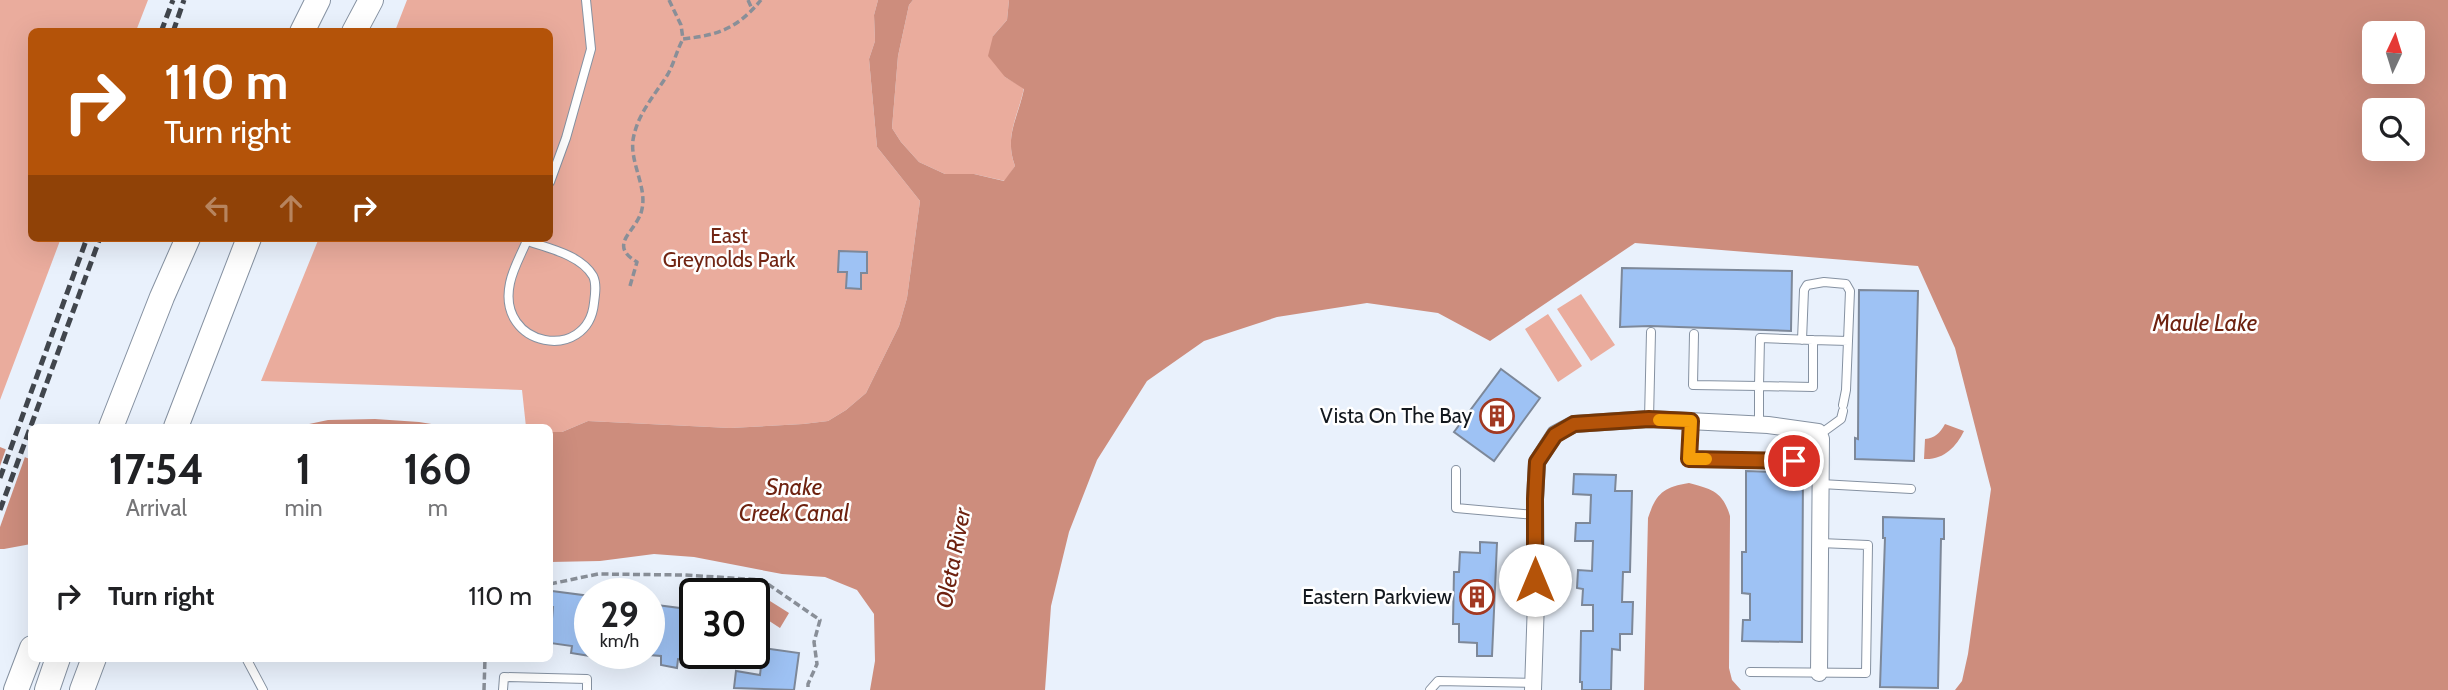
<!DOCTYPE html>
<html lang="en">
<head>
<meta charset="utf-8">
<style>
  :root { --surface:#fff; --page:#f2f2f2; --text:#202124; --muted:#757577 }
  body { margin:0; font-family:Cabin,sans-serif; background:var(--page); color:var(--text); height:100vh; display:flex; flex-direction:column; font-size:26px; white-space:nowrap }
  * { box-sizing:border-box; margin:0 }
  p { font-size:23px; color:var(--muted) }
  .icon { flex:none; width:38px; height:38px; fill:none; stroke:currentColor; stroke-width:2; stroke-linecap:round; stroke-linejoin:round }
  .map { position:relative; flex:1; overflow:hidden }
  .side { position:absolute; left:28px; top:424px; width:525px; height:238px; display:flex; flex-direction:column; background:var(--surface); border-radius:10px; box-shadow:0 7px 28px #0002 }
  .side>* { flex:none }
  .top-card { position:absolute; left:28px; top:28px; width:525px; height:214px; border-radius:10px; box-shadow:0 7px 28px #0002; background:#b45309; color:#fff; overflow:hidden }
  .needle { width:46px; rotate:4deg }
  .fabs { position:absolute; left:2362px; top:21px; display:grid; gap:14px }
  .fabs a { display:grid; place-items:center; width:63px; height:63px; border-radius:10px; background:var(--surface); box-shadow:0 7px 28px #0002; font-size:35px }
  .speed { position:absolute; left:574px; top:578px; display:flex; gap:14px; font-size:35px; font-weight:700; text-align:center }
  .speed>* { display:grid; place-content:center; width:91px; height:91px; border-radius:50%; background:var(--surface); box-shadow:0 7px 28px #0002; line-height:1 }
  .speed small { font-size:18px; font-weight:400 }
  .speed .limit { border:4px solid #111; border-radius:10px; background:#fff; color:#111 }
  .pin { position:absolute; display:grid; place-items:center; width:60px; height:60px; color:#fff; margin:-30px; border:4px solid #fff; border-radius:50%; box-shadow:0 2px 7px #0007 }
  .me { position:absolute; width:77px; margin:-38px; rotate:0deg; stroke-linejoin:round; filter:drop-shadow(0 0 5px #0008) }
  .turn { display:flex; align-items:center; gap:24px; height:147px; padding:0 21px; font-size:32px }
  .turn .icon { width:91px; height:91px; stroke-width:2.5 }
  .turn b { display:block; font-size:49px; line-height:60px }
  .lanes { display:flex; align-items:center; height:66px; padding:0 21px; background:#0003; justify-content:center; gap:35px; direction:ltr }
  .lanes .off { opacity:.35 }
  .eta { display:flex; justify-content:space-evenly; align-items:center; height:119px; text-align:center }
  .eta b { font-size:42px; font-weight:800; line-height:49px }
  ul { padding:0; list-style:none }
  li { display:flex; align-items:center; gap:21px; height:105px; padding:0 21px }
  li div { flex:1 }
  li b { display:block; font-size:26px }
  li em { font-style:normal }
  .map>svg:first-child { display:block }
  .green { fill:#eaac9d }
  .water { fill:#cd8d7d; fill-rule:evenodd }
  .pier { fill:#e9f1fc }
  .building { fill:#9ec2f4; stroke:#7d8899; stroke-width:2 }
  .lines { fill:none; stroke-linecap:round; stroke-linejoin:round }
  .service-casing { stroke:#8591a1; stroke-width:10 }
  .minor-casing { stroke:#8591a1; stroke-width:18 }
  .primary-casing { stroke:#8591a1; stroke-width:26 }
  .path { stroke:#898f98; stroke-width:3.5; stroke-dasharray:7 3.5; stroke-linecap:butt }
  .service { stroke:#fff; stroke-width:8 }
  .minor { stroke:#fff; stroke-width:16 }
  .primary { stroke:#fff; stroke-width:24 }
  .rail { stroke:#41464d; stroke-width:5; stroke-dasharray:10 5; stroke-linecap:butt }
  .route-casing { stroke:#753606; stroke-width:18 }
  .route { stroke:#b45309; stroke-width:12 }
  .slow { stroke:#f59e0b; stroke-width:12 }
  .labels { text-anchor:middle; stroke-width:5; stroke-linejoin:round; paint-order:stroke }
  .park-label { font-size:21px; fill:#712513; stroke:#fff }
  .poi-label { font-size:21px; fill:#13181e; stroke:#fff; text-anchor:end }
  .water-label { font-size:23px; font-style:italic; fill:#6e2210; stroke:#fff }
</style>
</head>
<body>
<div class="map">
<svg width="2448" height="690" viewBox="0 0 2448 690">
  <rect width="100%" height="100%" fill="#e9f1fc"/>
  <path class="green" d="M0 0H148L136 31 32 32V238H61L0 400Z
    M407 0H878L874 15 875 41 869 59 877 147 920 201 907 298 899 326 866 393 846 410 828 421 803 424 730 428 588 421 562 432H550V427H526L522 390 261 381 319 238H550V32L395 31Z
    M913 0H1009L1007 20 993 36 1005 77 1024 88C1018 117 1004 136 1015 166L1005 181 974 174H945L919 162 901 142 892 128 898 56 909 5Z
    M1581 294 1615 345 1591 361 1557 309Z
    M1548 314 1582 366 1558 382 1525 329Z"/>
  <path class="water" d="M878 0H913L909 5 898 56 892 128 901 142 919 162 945 174H974L1004 181 1015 166C1004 136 1018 118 1024 89L1005 77 988 56 993 36 1007 20 1009 0H2448V690H1955L1962 681 1968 654 1991 489 1955 348 1918 266 1635 243 1490 341 1438 313 1367 303 1277 317 1204 341 1147 381 1097 460 1069 532 1051 606 1045 690H870L875 661 874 614 857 590 825 577 782 574 694 557 654 554 600 561 550 562V432H562L588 421 730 428 803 424 828 421 846 410 866 393 899 326 907 298 920 201 877 147 869 59 875 41 874 15ZM2375 33H2413V72H2375ZM2375 110H2413V149H2375Z
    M375 419 419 422 450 427H295L328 420Z
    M1945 424 1964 431C1956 447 1944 460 1924 459L1925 439C1935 438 1940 433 1945 424Z
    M0 447 32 460 31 544 4 549H0Z
    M1689 483C1712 489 1723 492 1730 516L1729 668 1732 680 1741 690H1644L1648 518C1656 494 1663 487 1689 483Z
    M751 589 789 613 780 628 760 615 754 623V593H748Z"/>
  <path class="pier" d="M7 446 26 454 0 527V466Z"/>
  <path class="building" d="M839 251 867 252V273H861V289L846 288 847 272H838Z
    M1622 268 1792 271 1791 331 1650 326 1620 327Z
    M1859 290 1918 291 1914 461 1855 459V438L1858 439Z
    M1501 369 1540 398 1494 461 1454 432Z
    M1746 471 1803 473 1802 642 1742 641 1743 620H1750V594L1742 593V552H1746Z
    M1574 474 1616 475 1615 491H1632L1630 572H1623L1622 602H1633L1632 634H1620V650L1612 649 1611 690H1582V682H1580L1581 631H1593V605H1582L1583 589 1577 588 1578 570 1592 571 1593 541H1575L1576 523H1590L1591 495 1573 494Z
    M1883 517 1944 519V539H1941L1938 688 1880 687 1885 538H1883Z
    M1480 542 1497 543 1492 656H1477V643L1459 642V624H1453L1454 572H1459L1460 552 1480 553Z
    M552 591 590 596V656L571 653 572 646 550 643 553 607H550Z
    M649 604 695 610V661L678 659 677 668 661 665V656L649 655Z
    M763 648 799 653 794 690 734 688 736 671 760 675Z"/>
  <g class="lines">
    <g class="service-casing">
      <path id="service" d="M550 182 566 138 591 49 586 0
        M527 241C548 248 581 255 593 276 597 284 595 295 594 303 588 363 496 348 510 283 513 268 522 253 528 238
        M1694 334 1693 385 1759 386 1760 338 1813 340V387L1759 386V424
        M1802 340 1804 290 1807 285 1824 282 1846 284 1850 291 1848 341 1813 340
        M1843 405 1846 390 1848 341
        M1649 419 1651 332
        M1691 421 1689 459 1821 461
        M1819 435 1841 419 1843 411
        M1456 470V508L1535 515
        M1821 484 1911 489
        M246 658 263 690
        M1750 672 1866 673 1868 545 1820 543
        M503 690 504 677 587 679V690
        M1430 690 1438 681 1533 683"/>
    </g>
    <g class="minor-casing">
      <path id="minor" d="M1533 690 1536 601 1535 499 1537 462 1555 434 1574 424 1649 419 1768 425 1818 432 1821 439 1819 673"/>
    </g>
    <g class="primary-casing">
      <path id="primary" d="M302 32 318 0
        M354 32 371 0
        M111 427 162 297 188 238
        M176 427 249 238
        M16 690 32 648
        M47 690 58 658
        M82 690 94 658"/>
    </g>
    <path class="path" d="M669 0 681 25 683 39C718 35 737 29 761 0
      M748 0 752 9
      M630 286 637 262C606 244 638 231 642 209 647 187 630 163 633 140 637 114 655 95 668 74 674 63 677 50 683 39
      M550 584 598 574 685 575 762 580 820 620 814 642 817 664 808 684V690
      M484 690 485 658"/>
    <use href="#service" class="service"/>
    <use href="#minor" class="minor"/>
    <use href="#primary" class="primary"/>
    <path class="rail" d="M161 32 173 0
      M173 32 184 0
      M0 478 87 238
      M0 510 100 238"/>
  </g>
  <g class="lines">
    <g class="route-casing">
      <path id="route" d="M1535 580V499L1537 462 1555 435 1574 424 1649 419 1691 421 1689 459 1794 461"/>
    </g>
    <use href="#route" class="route"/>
    <path class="slow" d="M1659 420 1691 421 1689 459H1706"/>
  </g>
  <defs>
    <g id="building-ring" transform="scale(1.75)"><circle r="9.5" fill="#fff" stroke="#a23922" stroke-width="1.5"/><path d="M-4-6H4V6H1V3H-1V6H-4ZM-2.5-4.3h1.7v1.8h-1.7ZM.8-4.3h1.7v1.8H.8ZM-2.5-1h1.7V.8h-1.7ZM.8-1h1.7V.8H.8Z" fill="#a23922"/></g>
  </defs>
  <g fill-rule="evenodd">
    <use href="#building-ring" x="1497" y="416"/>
    <use href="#building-ring" x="1477" y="597"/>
  </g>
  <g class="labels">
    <g class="park-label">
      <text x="729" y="243">East<tspan x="729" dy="24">Greynolds Park</tspan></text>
    </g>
    <g class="poi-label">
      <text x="1472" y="423">Vista On The Bay</text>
      <text x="1452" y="604">Eastern Parkview</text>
    </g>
    <g class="water-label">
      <text x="2205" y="331">Maule Lake</text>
      <text x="794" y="495">Snake<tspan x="794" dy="26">Creek Canal</tspan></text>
      <text transform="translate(953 558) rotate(-79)" y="8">Oleta River</text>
    </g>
  </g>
</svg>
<div class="fabs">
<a><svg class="needle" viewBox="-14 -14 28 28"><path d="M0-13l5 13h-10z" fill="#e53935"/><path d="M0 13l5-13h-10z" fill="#757577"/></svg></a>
<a><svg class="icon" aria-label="search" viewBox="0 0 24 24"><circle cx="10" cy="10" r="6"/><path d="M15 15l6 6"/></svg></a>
</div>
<div class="speed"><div>29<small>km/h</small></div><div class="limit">30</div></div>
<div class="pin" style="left:1794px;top:461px;background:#d93025"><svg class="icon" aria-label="arrive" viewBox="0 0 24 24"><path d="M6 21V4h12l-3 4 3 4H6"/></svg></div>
<svg class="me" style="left:1535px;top:580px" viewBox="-20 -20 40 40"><circle r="19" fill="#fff"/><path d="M0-13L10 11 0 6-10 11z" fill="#b45309"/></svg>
<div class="top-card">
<div class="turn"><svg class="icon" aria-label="right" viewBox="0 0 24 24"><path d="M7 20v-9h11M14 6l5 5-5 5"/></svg><div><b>110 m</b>Turn right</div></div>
<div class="lanes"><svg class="icon off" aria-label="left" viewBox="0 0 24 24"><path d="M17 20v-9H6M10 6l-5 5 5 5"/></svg><svg class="icon off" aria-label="ahead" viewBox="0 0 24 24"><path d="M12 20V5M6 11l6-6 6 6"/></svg><svg class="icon" aria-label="right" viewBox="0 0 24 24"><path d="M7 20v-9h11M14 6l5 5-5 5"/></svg></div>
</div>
<section class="side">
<div class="eta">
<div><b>17:54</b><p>Arrival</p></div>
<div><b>1</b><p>min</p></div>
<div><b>160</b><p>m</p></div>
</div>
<ul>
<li><svg class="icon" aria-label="right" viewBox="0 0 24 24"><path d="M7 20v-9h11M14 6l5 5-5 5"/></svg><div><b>Turn right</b></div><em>110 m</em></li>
</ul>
</section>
</div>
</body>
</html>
